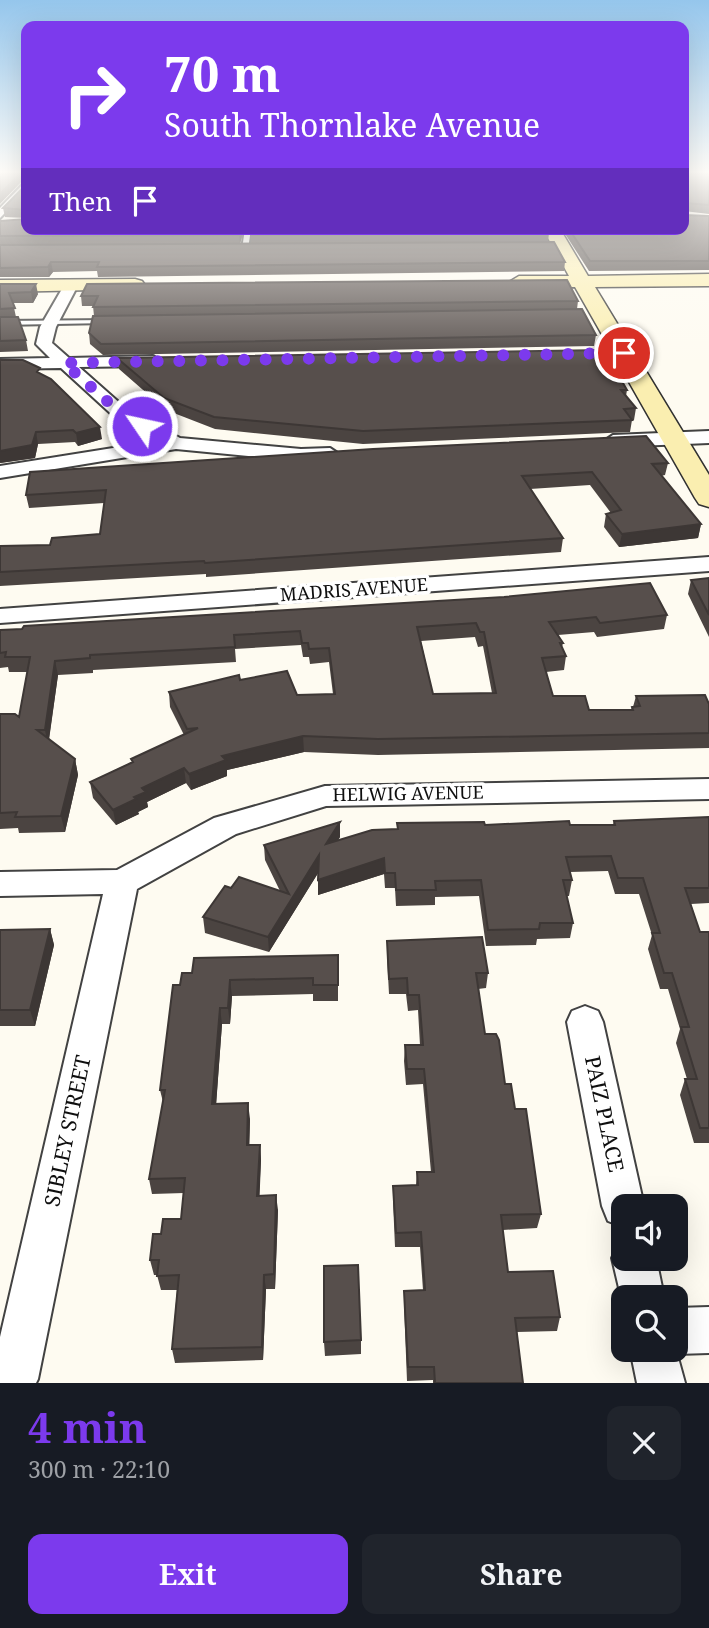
<!DOCTYPE html>
<html lang="en">
<head>
<meta charset="utf-8">
<style>
  :root { --surface:#171b24; --page:#20242c; --text:#f1f3f6; --muted:#9ea1a6; --accent:#7c3aed }
  body { margin:0; font-family:"Noto Serif",serif; background:var(--page); color:var(--text); height:100vh; display:flex; flex-direction:column; font-size:26px; white-space:nowrap }
  * { box-sizing:border-box; margin:0 }
  p { font-size:23px; color:var(--muted) }
  .icon { flex:none; width:38px; height:38px; fill:none; stroke:currentColor; stroke-width:2; stroke-linecap:round; stroke-linejoin:round }
  .map { position:relative; height:1383px; overflow:hidden }
  .drawer { display:flex; flex-direction:column; background:var(--surface); flex:1 }
  .drawer>* { flex:none }
  .hud { position:absolute; left:21px; top:21px; width:668px; height:214px; border-radius:14px; box-shadow:0 7px 28px #0002; background:#7c3aed; color:#fff; overflow:hidden }
  .controls { position:absolute; left:611px; top:1194px; display:grid; gap:14px }
  .controls a { display:grid; place-items:center; width:77px; height:77px; border-radius:14px; background:var(--surface); box-shadow:0 7px 28px #0002; font-size:35px }
  .pin { position:absolute; display:grid; place-items:center; width:60px; height:60px; color:#fff; margin:-30px; border:4px solid #fff; border-radius:50%; box-shadow:0 2px 7px #0007 }
  .me { position:absolute; width:77px; margin:-38px; rotate:304deg; stroke-linejoin:round; filter:drop-shadow(0 0 5px #0008) }
  .turn { display:flex; align-items:center; gap:24px; height:147px; padding:0 28px; font-size:32px }
  .turn .icon { width:91px; height:91px; stroke-width:2.5 }
  .turn b { display:block; font-size:49px; line-height:60px }
  .then { display:flex; align-items:center; height:66px; padding:0 28px; background:#0003; gap:14px; font-size:26px }
  .round { display:grid; place-items:center; flex:none; width:74px; height:74px; border-radius:14px; background:var(--page) }
  .head { display:flex; align-items:center; justify-content:space-between; height:119px; padding:0 28px }
  h1 { font-size:42px; font-weight:700; line-height:52px; color:var(--accent) }
  .cta { display:flex; gap:14px; margin-top:auto; padding:14px 28px }
  .cta a { flex:1; height:80px; border-radius:14px; background:var(--accent); color:#fff; font-size:28px; font-weight:700; line-height:80px; text-align:center }
  .cta a+a { background:var(--page); color:var(--text) }
  .map>svg:first-child { display:block }
  .lines { fill:none; stroke-linecap:round; stroke-linejoin:round }
  .lane-casing { stroke:#424242; stroke-width:4 }
  .street-casing { stroke:#424242; stroke-width:4 }
  .secondary-casing { stroke:#313131; stroke-width:3 }
  .lane { fill:#fff; fill-rule:evenodd }
  .street { fill:#fff; fill-rule:evenodd }
  .secondary { fill:#faeeb0; fill-rule:evenodd }
  .wall { fill:#4b4441; fill-rule:evenodd }
  .shaded-wall { fill:#3d3735 }
  .building { fill:#574f4c; stroke:#3d3735; stroke-width:2; fill-rule:evenodd }
  .route { stroke:#7c3aed; stroke-width:12; stroke-dasharray:0 21.6 }
  .labels { text-anchor:middle; stroke-width:7; stroke-linejoin:round; paint-order:stroke }
  .street-label { font-size:18px; fill:#0f0f0f; stroke:#fff }
  .near-street-label { font-size:21px; fill:#0f0f0f; stroke:#fff }
</style>
</head>
<body>
<div class="map">
<svg width="709" height="1383" viewBox="0 0 709 1383">
  <rect width="100%" height="100%" fill="#fefbf1"/>
  <g class="lines">
    <g class="lane-casing">
      <path id="lane" d="M245 229H251L248 249 245 251 242 249Z
        M110 320 111 321 108 323 0 325V321Z"/>
    </g>
    <g class="street-casing">
      <path id="street" d="M26 181V191L0 218V208Z
        M66 282 78 285 56 327 52 343 69 358 153 356 161 361 153 366 79 367 131 413 180 438 301 449 330 448 339 454 330 460 301 461 176 449 0 478V466L157 441 119 421 61 368 0 369V359L50 358 36 344 40 327Z
        M709 431V443L613 447 604 441 613 435Z
        M709 557V571L0 623V609Z
        M709 779V799L326 806 236 834 137 889 38 1379 36 1383H0V1337L103 894 0 896V872L117 870 214 818 325 786Z
        M585 1006 598 1011 603 1022 644 1206H623V1227L608 1221 602 1206 567 1022 572 1011Z
        M623 1241V1258H656L664 1297H623V1305L612 1258 619 1243Z
        M709 1307V1353L677 1354 685 1383H637L630 1349H676V1308Z"/>
    </g>
    <g class="secondary-casing">
      <path id="secondary" d="M543 229H560L588 276 709 274V286L595 287 709 475V507L699 504 695 498 575 287 519 288 509 282 519 276H569Z
        M135 279 142 281 145 285 142 289 0 292V280Z"/>
    </g>
    <use href="#lane" class="lane"/>
    <use href="#street" class="street"/>
    <use href="#secondary" class="secondary"/>
  </g>
  <path class="wall" d="M684 173H709V214L684 211Z
    M26 185V218L5 217 3 208Z
    M709 216V270L589 271 562 229H684Z
    M0 221 244 229 240 244H251V235L549 233 548 242 565 262 564 271 98 277 97 271 53 272 49 277H0Z
    M0 284 38 294 33 303H13L16 317 26 340 28 351 0 352Z
    M81 296 578 301 577 309 596 335 594 346 103 355 90 344 89 333 94 316 93 306H82Z
    M117 358 627 390 626 396 636 408 634 420H632L630 432 363 444 215 429 166 410 119 369Z
    M41 374 102 439 78 446 75 442 38 444 35 458 0 463Z
    M668 463 665 475 661 476 701 524 698 538 619 547 604 527 606 514 611 513 590 485 530 489 563 538 561 552 206 577V574L0 586V546L50 545 100 534 104 503 29 508 26 495 30 472Z
    M709 578V637L688 594 691 580Z
    M667 615 664 629 597 637 594 632 558 635 563 643 562 647 566 656 564 670 546 672 553 696 589 710H631L632 707H633L636 696 709 704V748L378 755 304 752 227 770V776L191 790 186 783 147 802 148 807 138 812 139 814 116 825 93 798 90 782 132 762 131 759 184 735 170 707 169 692 240 680 297 695 333 694 329 662 310 664 309 657H303L301 645 235 649 236 662 93 670V673L58 675 49 740 75 759 78 775 65 832 19 833 18 828 0 829V714L19 717 27 672H9L8 667 0 668V630ZM475 637 478 647 483 646 492 693 433 694 421 641Z
    M709 817V903L691 904 700 932H709V1143H694L680 1095 685 1079H687L676 1043 680 1029 668 989H660L648 949 652 935 639 894H615L608 871 570 872 572 880 569 896H567L573 923 570 938 537 939 536 945 486 946 479 896 435 897V905L396 906 395 888H385L384 874 318 895V873L269 952 205 933 203 917 231 888 280 891 265 860 264 845 340 822V837L338 840 397 829V823L485 825H613L614 821Z
    M50 929 54 945 35 1026H0V930Z
    M387 941 488 973 486 988 478 989 485 1034 515 1109 541 1214 537 1228 503 1230 508 1272 560 1317 557 1331 517 1332 523 1383H433V1380L407 1381 404 1305V1291L423 1290 420 1247H395L393 1201V1186L416 1185 417 1172H431L423 1084 406 1085 404 1061 405 1045H420L418 1010 408 1011 406 994H389L387 957Z
    M338 955V1001H313V994L232 996 230 1024H222L216 1104 250 1119 249 1145H260L261 1160 259 1196 278 1210 275 1289H266L263 1360 175 1363 172 1349 177 1290H161L157 1275H154L150 1260 161 1234 181 1219 184 1193 152 1194 149 1179 163 1102 160 1090 180 985 192 973Z
    M361 1340V1354L325 1356 324 1342Z"/>
  <path class="shaded-wall" d="M21 173H23L24 179 0 204V194Z
    M241 229H244L240 244 239 235Z
    M51 262 53 272 49 277 48 267Z
    M36 284 38 294 33 303 31 292Z
    M100 427 102 439 78 446 76 433Z
    M36 432 38 444 35 458 0 463V451Z
    M701 524 698 538 619 547 622 534Z
    M55 661 58 675 48 745 45 730Z
    M303 736 304 752 227 770V776L191 790 189 774 222 756Z
    M75 759 78 775 65 832 61 816Z
    M184 768 186 783 147 802 148 807 138 812 139 814 116 825 113 810 134 797 142 788Z
    M340 822V837L326 860V844Z
    M319 855 320 870 269 952 268 937Z
    M384 858V874L318 895V880Z
    M50 929 54 945 35 1026 30 1010Z
    M230 980 232 996 230 1024 228 1008Z
    M220 1008 222 1024 215 1120 212 1104Z
    M248 1103 250 1119 249 1160 247 1145Z
    M260 1145 261 1160 259 1211 257 1196Z
    M276 1195 278 1210 275 1289 274 1274Z
    M264 1275 266 1289 263 1360 262 1347Z"/>
  <path class="building" d="M0 173H21L0 194Z
    M684 173H709V205L686 203 684 211Z
    M26 185V210L3 208Z
    M684 215 709 216V261H590L569 229H684Z
    M26 219V229H241L239 235 0 236V221Z
    M251 229H547L549 233 251 235Z
    M554 242 565 262 97 267 99 262H51L48 267 0 268V245Z
    M567 280 578 301 93 307 98 296H81L87 284Z
    M0 284H36L31 292 9 293 15 308 0 309Z
    M582 309 596 335 101 344 89 333 93 316Z
    M0 317H18L26 340 0 341Z
    M604 350 627 390H621L636 408 624 409 632 420 363 431 214 417 164 398 117 358Z
    M0 360H23L40 368 37 372 51 379 100 427 76 433 73 430 36 432 32 445 0 451Z
    M646 436 668 463 652 464 701 524 622 534 606 514 621 510 592 472 522 476 563 538 205 563 204 561 0 572V546L50 545 52 538 100 534 106 490 26 495 30 472 373 449Z
    M709 578V615L691 580Z
    M650 583 667 615 600 623 596 617 549 622 563 643H560L566 656 542 658 553 696H585L589 710H633L632 707 640 706 636 696 705 695 709 704V733L378 739 303 736 222 756 226 760 189 774 184 768 142 788 146 792 134 797 136 799 113 810 90 782 133 762 131 759 198 728 187 729 169 692 239 675 240 680 287 671 297 695 335 694 329 648 309 649 308 643H302L300 631 234 635 235 647 90 655V658L55 661 45 730H37L75 759 61 816 15 817 17 812 0 813V714H15L19 717 30 657H5L6 652 0 653V630L22 629 24 626 504 597ZM476 623 480 632H484L496 693 433 694 417 627Z
    M709 817V888H685L700 932H709V1128H700L685 1079H697L681 1027H689L672 973H664L652 933H660L643 878H618L611 856 566 857 572 880H563L573 923H540L539 929 488 930 481 880 435 881 436 890H396L395 873H385L384 858 318 880 319 855 268 937 203 917 225 886 231 888 239 877 289 894 264 845 340 822 326 844 372 830 398 829 397 823 484 822 485 825 569 821 570 825H615L614 821Z
    M50 929 30 1010H0V930Z
    M482 937 488 973H476L485 1034H496L499 1040 505 1084H511L515 1109H526L541 1214 501 1215 508 1272 553 1271 560 1317 515 1318 523 1383H435L434 1367H408L404 1291 425 1290 421 1232 396 1233 393 1186 418 1185 417 1172H434L424 1069H407L405 1045H423L419 995H408L407 978 389 979 387 941Z
    M338 955V985H313V978L230 980 228 1008H220L212 1104 248 1103 247 1145H260L257 1196 276 1195 274 1274 264 1275 262 1347 172 1349 179 1275 157 1276 159 1260H150L153 1234H161L163 1219H181L185 1178 149 1179 165 1090H160L173 985H180L182 973H192L194 958Z
    M358 1265 361 1340 324 1342V1266Z"/>
  <linearGradient id="sky" x2="0" y2="1"><stop stop-color="#95c6ec"/><stop offset="0.47" stop-color="#fffdf9"/><stop offset="1" stop-color="#fffdf9" stop-opacity="0"/></linearGradient>
  <rect width="709" height="366" fill="url(#sky)"/>
  <g class="lines">
    <path class="route" d="M142 426 125 417 64 363 624 353"/>
  </g>
  <g class="labels">
    <g class="street-label">
      <text transform="translate(354 590) rotate(-4)" y="6">MADRIS AVENUE</text>
      <text transform="translate(408 794) rotate(-1)" y="6">HELWIG AVENUE</text>
    </g>
    <g class="near-street-label">
      <text transform="translate(604 1114) rotate(78)" y="7">PAIZ PLACE</text>
      <text transform="translate(68 1131) rotate(-78)" y="7">SIBLEY STREET</text>
    </g>
  </g>
</svg>
<div class="controls">
<a><svg class="icon" aria-label="sound" viewBox="0 0 24 24"><path d="M4 9h4l5-4v14l-5-4H4zM17 9q2 3 0 6"/></svg></a>
<a><svg class="icon" aria-label="search" viewBox="0 0 24 24"><circle cx="10" cy="10" r="6"/><path d="M15 15l6 6"/></svg></a>
</div>
<div class="pin" style="left:624px;top:353px;background:#d93025"><svg class="icon" aria-label="arrive" viewBox="0 0 24 24"><path d="M6 21V4h12l-3 4 3 4H6"/></svg></div>
<svg class="me" style="left:142px;top:426px" viewBox="-20 -20 40 40"><circle r="17" fill="#7c3aed" stroke="#fff" stroke-width="3"/><path d="M0-11L8 9 0 5-8 9z" fill="#fff"/></svg>
<div class="hud">
<div class="turn"><svg class="icon" aria-label="right" viewBox="0 0 24 24"><path d="M7 20v-9h11M14 6l5 5-5 5"/></svg><div><b>70 m</b>South Thornlake Avenue</div></div>
<div class="then">Then<svg class="icon" aria-label="arrive" viewBox="0 0 24 24"><path d="M6 21V4h12l-3 4 3 4H6"/></svg></div>
</div>
</div>
<section class="drawer">
<div class="head"><div><h1>4 min</h1><p>300 m · 22:10</p></div><a class="round"><svg class="icon" aria-label="close" viewBox="0 0 24 24"><path d="M6 6l12 12M18 6L6 18"/></svg></a></div>
<div class="cta"><a>Exit</a><a>Share</a></div>
</section>
</body>
</html>
